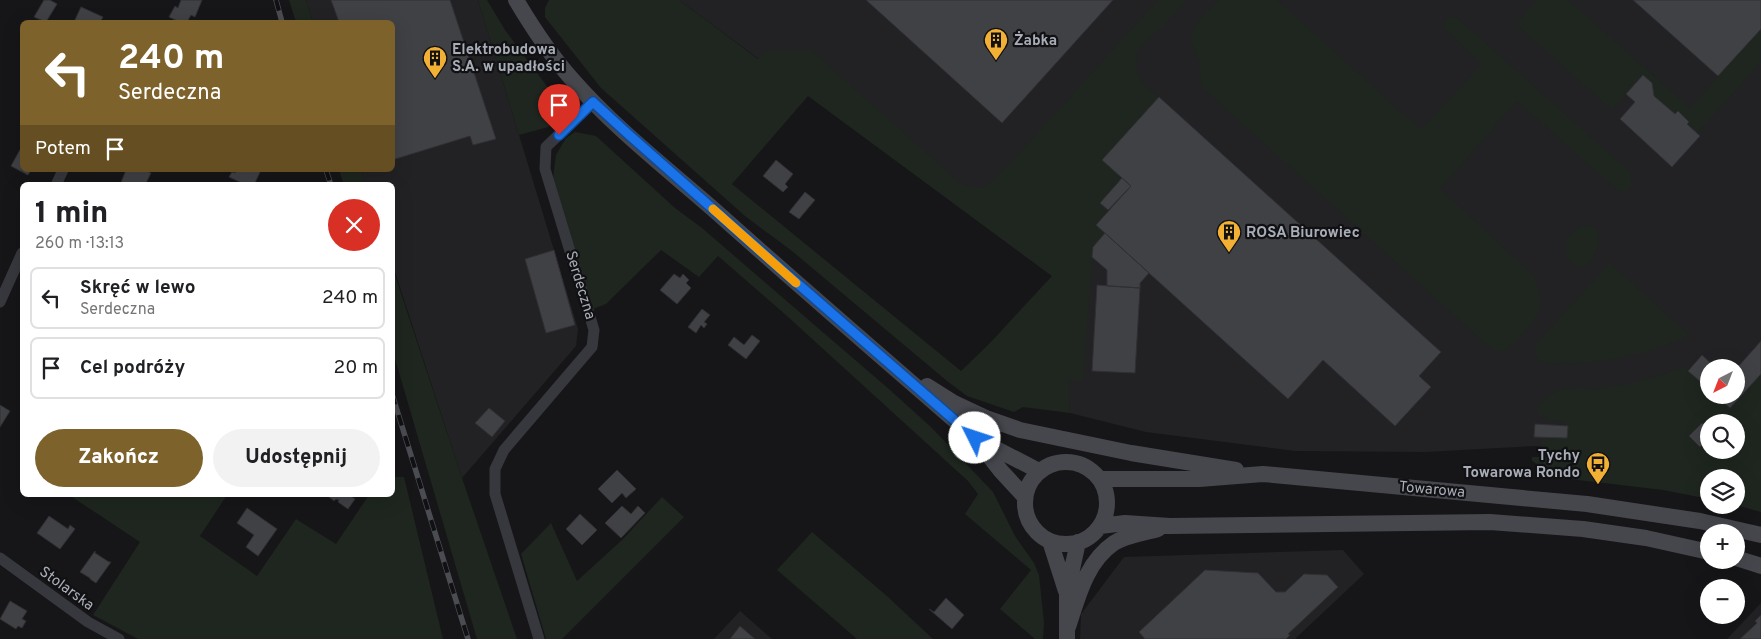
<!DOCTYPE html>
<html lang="pl">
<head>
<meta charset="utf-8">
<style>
  :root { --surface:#fff; --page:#f2f2f2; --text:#202124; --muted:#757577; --line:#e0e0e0; --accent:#7e622b }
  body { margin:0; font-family:Overpass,sans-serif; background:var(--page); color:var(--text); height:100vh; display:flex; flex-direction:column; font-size:19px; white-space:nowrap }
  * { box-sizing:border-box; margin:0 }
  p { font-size:16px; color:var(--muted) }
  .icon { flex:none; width:28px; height:28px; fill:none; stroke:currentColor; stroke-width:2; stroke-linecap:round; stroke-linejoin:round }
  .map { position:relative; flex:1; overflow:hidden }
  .details { position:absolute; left:20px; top:182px; width:375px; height:315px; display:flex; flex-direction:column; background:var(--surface); border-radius:8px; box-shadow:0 5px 20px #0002 }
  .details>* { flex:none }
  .hud { position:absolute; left:20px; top:20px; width:375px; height:152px; border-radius:8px; box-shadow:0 5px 20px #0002; background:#7e622b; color:#fff; overflow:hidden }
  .needle { width:32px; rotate:222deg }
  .tools { position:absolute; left:1700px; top:359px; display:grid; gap:10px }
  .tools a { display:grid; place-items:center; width:45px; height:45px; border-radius:50%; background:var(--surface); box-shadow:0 5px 20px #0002; font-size:25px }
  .pin { position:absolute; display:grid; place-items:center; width:42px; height:42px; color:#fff; margin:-51px -21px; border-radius:50% 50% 50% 0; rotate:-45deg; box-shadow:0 0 5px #0007 }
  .pin .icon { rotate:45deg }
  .me { position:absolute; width:55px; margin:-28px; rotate:311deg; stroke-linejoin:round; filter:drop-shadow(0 0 4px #0008) }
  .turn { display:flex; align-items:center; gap:18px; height:105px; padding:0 15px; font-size:22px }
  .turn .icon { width:65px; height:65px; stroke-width:2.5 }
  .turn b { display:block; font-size:35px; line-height:42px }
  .then { display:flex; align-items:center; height:48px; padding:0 15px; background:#0003; gap:10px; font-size:19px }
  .round { display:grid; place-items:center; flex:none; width:52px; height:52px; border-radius:26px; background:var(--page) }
  .overview { display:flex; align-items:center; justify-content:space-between; height:85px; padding:0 15px }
  h1 { font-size:30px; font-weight:800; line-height:38px }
  .cta { display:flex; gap:10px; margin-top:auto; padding:10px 15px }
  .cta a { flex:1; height:58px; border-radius:30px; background:var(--accent); color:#fff; font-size:20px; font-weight:800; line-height:58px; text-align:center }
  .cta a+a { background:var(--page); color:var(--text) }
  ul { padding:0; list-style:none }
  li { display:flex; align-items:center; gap:15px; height:62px; margin:0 10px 8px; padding:0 5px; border:2px solid var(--line); border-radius:8px }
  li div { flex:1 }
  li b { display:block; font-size:19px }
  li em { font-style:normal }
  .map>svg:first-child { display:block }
  .built { fill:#222225; fill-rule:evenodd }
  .green { fill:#1e261f; fill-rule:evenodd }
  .building { fill:#404145; stroke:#303034 }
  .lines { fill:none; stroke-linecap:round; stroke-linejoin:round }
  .street { stroke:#37383d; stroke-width:11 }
  .secondary { stroke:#45474d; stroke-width:16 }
  .rail-casing { stroke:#4a4c52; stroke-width:5.5 }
  .rail { stroke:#111113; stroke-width:4; stroke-dasharray:11; stroke-linecap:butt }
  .route-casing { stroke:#114b97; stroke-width:12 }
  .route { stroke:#1a73e8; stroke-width:9 }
  .slow { stroke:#f59e0b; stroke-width:9 }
  .labels { text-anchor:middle; stroke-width:4.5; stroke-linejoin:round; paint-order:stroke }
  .poi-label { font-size:15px; font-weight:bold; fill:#a8adb8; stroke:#111113; text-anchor:start }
  .street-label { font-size:15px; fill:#a8adb8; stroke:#111113 }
</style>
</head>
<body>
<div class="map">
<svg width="1761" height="639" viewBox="0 0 1761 639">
  <rect width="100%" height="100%" fill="#161618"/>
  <path class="built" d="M306 0H478L578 329 576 346 462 478 393 266 392 185H366L361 170H392V22H313Z
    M679 0H1761V485L1689 464 1534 446 1425 452 1295 451 1146 432 1070 413 1067 381 1052 276ZM1709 368H1736V395H1709ZM1709 422H1736V450H1709Z
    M1343 550 1364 574 1295 639H1080L1081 614 1124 557Z
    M1761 603V639H1727Z
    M740 611 772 639H714Z"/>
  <path class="green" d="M289 0H306L313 22H296Z
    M478 0H487L505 30 555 97 560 115 548 127 519 135Z
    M549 0H679L758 59 765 51 811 50 961 184C983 193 989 185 1004 170L1158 0H1187L1163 26 1145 42 1138 50 1136 61 1137 71 1142 84 1159 97 1102 160 1122 178 1100 203 1108 210 1096 225 1105 233 1093 247 1083 380 1068 381 1070 413 1023 407 1014 412 967 396 947 381 792 251 745 216 601 88 545 17V8ZM808 96 1052 276 989 344 961 371 732 184Z
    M1219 0H1277L1421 130 1482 64 1444 28 1447 18 1455 16 1630 172C1634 183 1632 190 1620 192L1517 101 1440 189 1534 276C1544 301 1543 312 1524 332 1518 339 1512 346 1504 351L1495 350 1485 343 1203 88C1199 79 1201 70 1199 61 1197 54 1194 49 1192 42 1188 27 1210 10 1219 0Z
    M1537 0H1568L1690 108 1761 29V62L1697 133 1687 124 1689 122 1678 111 1675 114 1654 96 1652 83 1643 75 1612 110 1516 24Z
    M575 132 596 136 675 208 702 228 890 390 931 427 993 492 1015 536 1034 563 1039 575 1044 623 1043 639H1035L1000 609 1031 570 965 514 978 494 968 481 787 316 718 256 699 277 661 250 606 304 593 309 553 178 556 155 566 138Z
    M339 170H361L366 185H344Z
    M1585 225C1610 230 1596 260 1581 268 1558 259 1563 230 1585 225Z
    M1610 263 1689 335C1660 352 1569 372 1538 360L1534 351 1537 343Z
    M392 266 462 478 517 639H477L393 352Z
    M1685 367 1709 389V395H1715L1730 408 1761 374V512L1736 505V478H1709V499L1663 490 1561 478 1532 461V457H1543V437L1567 438 1568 426H1565L1566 422 1546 420V414H1538L1537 409C1543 400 1550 392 1561 390 1574 386 1589 389 1603 388 1631 385 1658 377 1685 367ZM1709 422H1736V450H1709Z
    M393 477H404L443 639H138L93 615 140 542 69 495H227L200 536 257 576 296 519 336 544 369 495H392Z
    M662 497 684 517 562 639H546L521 554 551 523 577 581 622 540Z
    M812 532 888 597 933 639H857L777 570Z"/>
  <path class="building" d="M44 0H50L57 4 46 22 34 17Z
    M181 0H202L195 17 191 15 187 22H180L169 17 175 6 178 8Z
    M331 0H450L496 139 473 145 470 136 392 160V22H339Z
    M866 0H1113L1002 123Z
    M1633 0H1761V29L1718 76Z
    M81 7 103 17 100 22H74Z
    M1643 75 1652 83 1654 96 1675 114 1678 111 1689 122 1687 124 1700 136 1672 167 1620 119 1635 102 1626 94Z
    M1159 97 1441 352 1419 376 1431 387 1395 426 1323 360 1288 399 1096 225 1131 186 1102 160Z
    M21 148 22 149V170H31L28 175 11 166Z
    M776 160 793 174 785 184 788 187 783 192 763 176Z
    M126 170H145L151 173 145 185H120Z
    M237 170H261L254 185H246L229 177 232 172 235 173Z
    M1122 178 1131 186 1108 210 1100 203Z
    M805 192 815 200 799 219 789 212Z
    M1105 233 1149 273 1140 283V288L1107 286V270L1092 257 1093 247Z
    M554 250 575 325 546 333 525 259Z
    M674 274 680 278 683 274 689 280 686 283 691 288 677 304 660 290Z
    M1097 285 1140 288 1135 373 1092 371Z
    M702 309 710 315 704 322 707 324 704 328 701 325 696 333 688 327Z
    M752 335 760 341 746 359 728 345 734 337 744 345Z
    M1761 341V374L1730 408 1715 395H1736V369Z
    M1702 355 1716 368H1709V389L1688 371Z
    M0 405 10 411 0 427Z
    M489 408 505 421 492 437 475 423Z
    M1702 423 1709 429V438L1700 447 1689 436Z
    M1535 424 1568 426 1567 438 1534 437Z
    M617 470 636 489 626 498 622 493 612 503 598 489Z
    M330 495H349L355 499 348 509 338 502 339 500 336 499 334 501 329 497Z
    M622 506 631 514 638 506 645 513 621 538 605 523Z
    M247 508 277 529 258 556 246 547 254 535 237 523Z
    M580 514 597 530 582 545 566 529Z
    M49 516 68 529 70 525 75 529 60 549 37 533Z
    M95 551V553L109 562H111L96 583 90 579V578L80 572Z
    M1205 570 1258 573 1276 592H1285L1304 574 1327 575 1338 587 1288 634 1290 635 1286 639H1145L1139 632Z
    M946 598 964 615 952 629 929 609 934 612Z
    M10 601 27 611 22 619 26 621 22 628 18 626 16 629 0 619Z
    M1761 615V639H1740L1757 623 1755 621Z
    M740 626 755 639H730Z"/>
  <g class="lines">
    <path class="street" d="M56 185 63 170
      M0 302 22 253
      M0 558 88 622 119 639
      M539 639 495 494V469L504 450 592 347 594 330 545 169 546 147 593 102"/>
    <path class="secondary" d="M516 0C532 27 549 53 570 77 615 129 670 171 721 216 805 291 890 364 975 438L1001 471 1025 497
      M927 386 954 403 986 418 1020 430 1131 453 1236 470
      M981 441 1039 471
      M1025 503a41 41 0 1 1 82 0a41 41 0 1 1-82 0Z
      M1100 479H1199L1263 474 1587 504 1700 521 1761 535
      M1100 526 1125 523 1170 526 1490 522 1583 529 1646 538 1709 552
      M1050 541 1066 591
      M1736 558 1761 566
      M1068 627C1078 597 1086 562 1114 543 1126 535 1144 533 1158 529
      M1067 639V592L1078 542"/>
    <g class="rail-casing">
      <path id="rail" d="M276 0 282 22
        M326 170 331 185
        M392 394 468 639"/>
    </g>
    <use href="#rail" class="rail"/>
  </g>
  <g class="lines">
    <g class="route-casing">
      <path id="route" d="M559 135 593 102 628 134 782 270 975 438"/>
    </g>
    <use href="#route" class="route"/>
    <path class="slow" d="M713 209 796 283"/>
  </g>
  <defs>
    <g id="building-pin" transform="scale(1.25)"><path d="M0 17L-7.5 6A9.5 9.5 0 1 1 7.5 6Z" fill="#f2b134" stroke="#111113"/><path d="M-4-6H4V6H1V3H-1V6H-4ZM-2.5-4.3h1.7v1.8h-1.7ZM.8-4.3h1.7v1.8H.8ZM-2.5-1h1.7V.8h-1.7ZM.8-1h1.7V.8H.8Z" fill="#111"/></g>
    <g id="bus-pin" transform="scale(1.25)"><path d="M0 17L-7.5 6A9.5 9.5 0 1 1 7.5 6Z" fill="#f2b134" stroke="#111113"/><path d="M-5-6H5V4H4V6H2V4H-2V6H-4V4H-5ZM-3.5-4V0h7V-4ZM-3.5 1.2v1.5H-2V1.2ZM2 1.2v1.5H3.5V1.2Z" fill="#111"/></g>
  </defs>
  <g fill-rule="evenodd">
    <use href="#building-pin" x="996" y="40"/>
    <use href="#building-pin" x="435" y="58"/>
    <use href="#building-pin" x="1229" y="232"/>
    <use href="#bus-pin" x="1598" y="464"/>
  </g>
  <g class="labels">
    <g class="poi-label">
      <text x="1014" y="45">Żabka</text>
      <text x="452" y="54">Elektrobudowa<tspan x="452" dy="17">S.A. w upadłości</tspan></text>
      <text x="1246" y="237">ROSA Biurowiec</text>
      <text x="1580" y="460" text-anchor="end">Tychy<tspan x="1580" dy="17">Towarowa Rondo</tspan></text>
    </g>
    <g class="street-label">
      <text transform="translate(581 285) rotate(73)" y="5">Serdeczna</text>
      <text transform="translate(1432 489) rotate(5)" y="5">Towarowa</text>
      <text transform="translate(67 588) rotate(36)" y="5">Stolarska</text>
    </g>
  </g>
</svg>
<div class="tools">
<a><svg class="needle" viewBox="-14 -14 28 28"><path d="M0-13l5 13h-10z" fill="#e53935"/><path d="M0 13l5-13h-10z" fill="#757577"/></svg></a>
<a><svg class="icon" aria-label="search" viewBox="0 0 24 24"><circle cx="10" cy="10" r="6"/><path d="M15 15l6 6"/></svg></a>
<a><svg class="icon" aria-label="layers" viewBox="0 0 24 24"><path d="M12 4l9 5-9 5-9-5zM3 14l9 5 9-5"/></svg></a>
<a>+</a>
<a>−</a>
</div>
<div class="pin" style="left:559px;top:135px;background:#d93025"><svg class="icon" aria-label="arrive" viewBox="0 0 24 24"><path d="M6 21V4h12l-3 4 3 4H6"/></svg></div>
<svg class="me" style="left:975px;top:438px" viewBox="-20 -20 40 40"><circle r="19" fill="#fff"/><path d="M0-13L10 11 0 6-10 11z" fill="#1a73e8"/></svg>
<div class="hud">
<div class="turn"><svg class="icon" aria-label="left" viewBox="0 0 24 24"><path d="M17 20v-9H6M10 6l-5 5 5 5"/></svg><div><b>240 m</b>Serdeczna</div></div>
<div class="then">Potem<svg class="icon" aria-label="arrive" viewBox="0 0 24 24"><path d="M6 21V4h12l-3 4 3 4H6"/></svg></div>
</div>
<section class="details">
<div class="overview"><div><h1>1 min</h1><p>260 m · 13:13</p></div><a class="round" style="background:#d93025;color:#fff"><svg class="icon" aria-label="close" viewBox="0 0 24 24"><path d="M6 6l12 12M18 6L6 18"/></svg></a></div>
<ul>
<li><svg class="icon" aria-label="left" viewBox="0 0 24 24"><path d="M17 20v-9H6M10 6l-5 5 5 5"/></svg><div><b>Skręć w lewo</b><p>Serdeczna</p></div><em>240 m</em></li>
<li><svg class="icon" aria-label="arrive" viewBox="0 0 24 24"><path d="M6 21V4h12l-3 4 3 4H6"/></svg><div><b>Cel podróży</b></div><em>20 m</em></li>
</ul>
<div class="cta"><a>Zakończ</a><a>Udostępnij</a></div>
</section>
</div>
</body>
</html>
